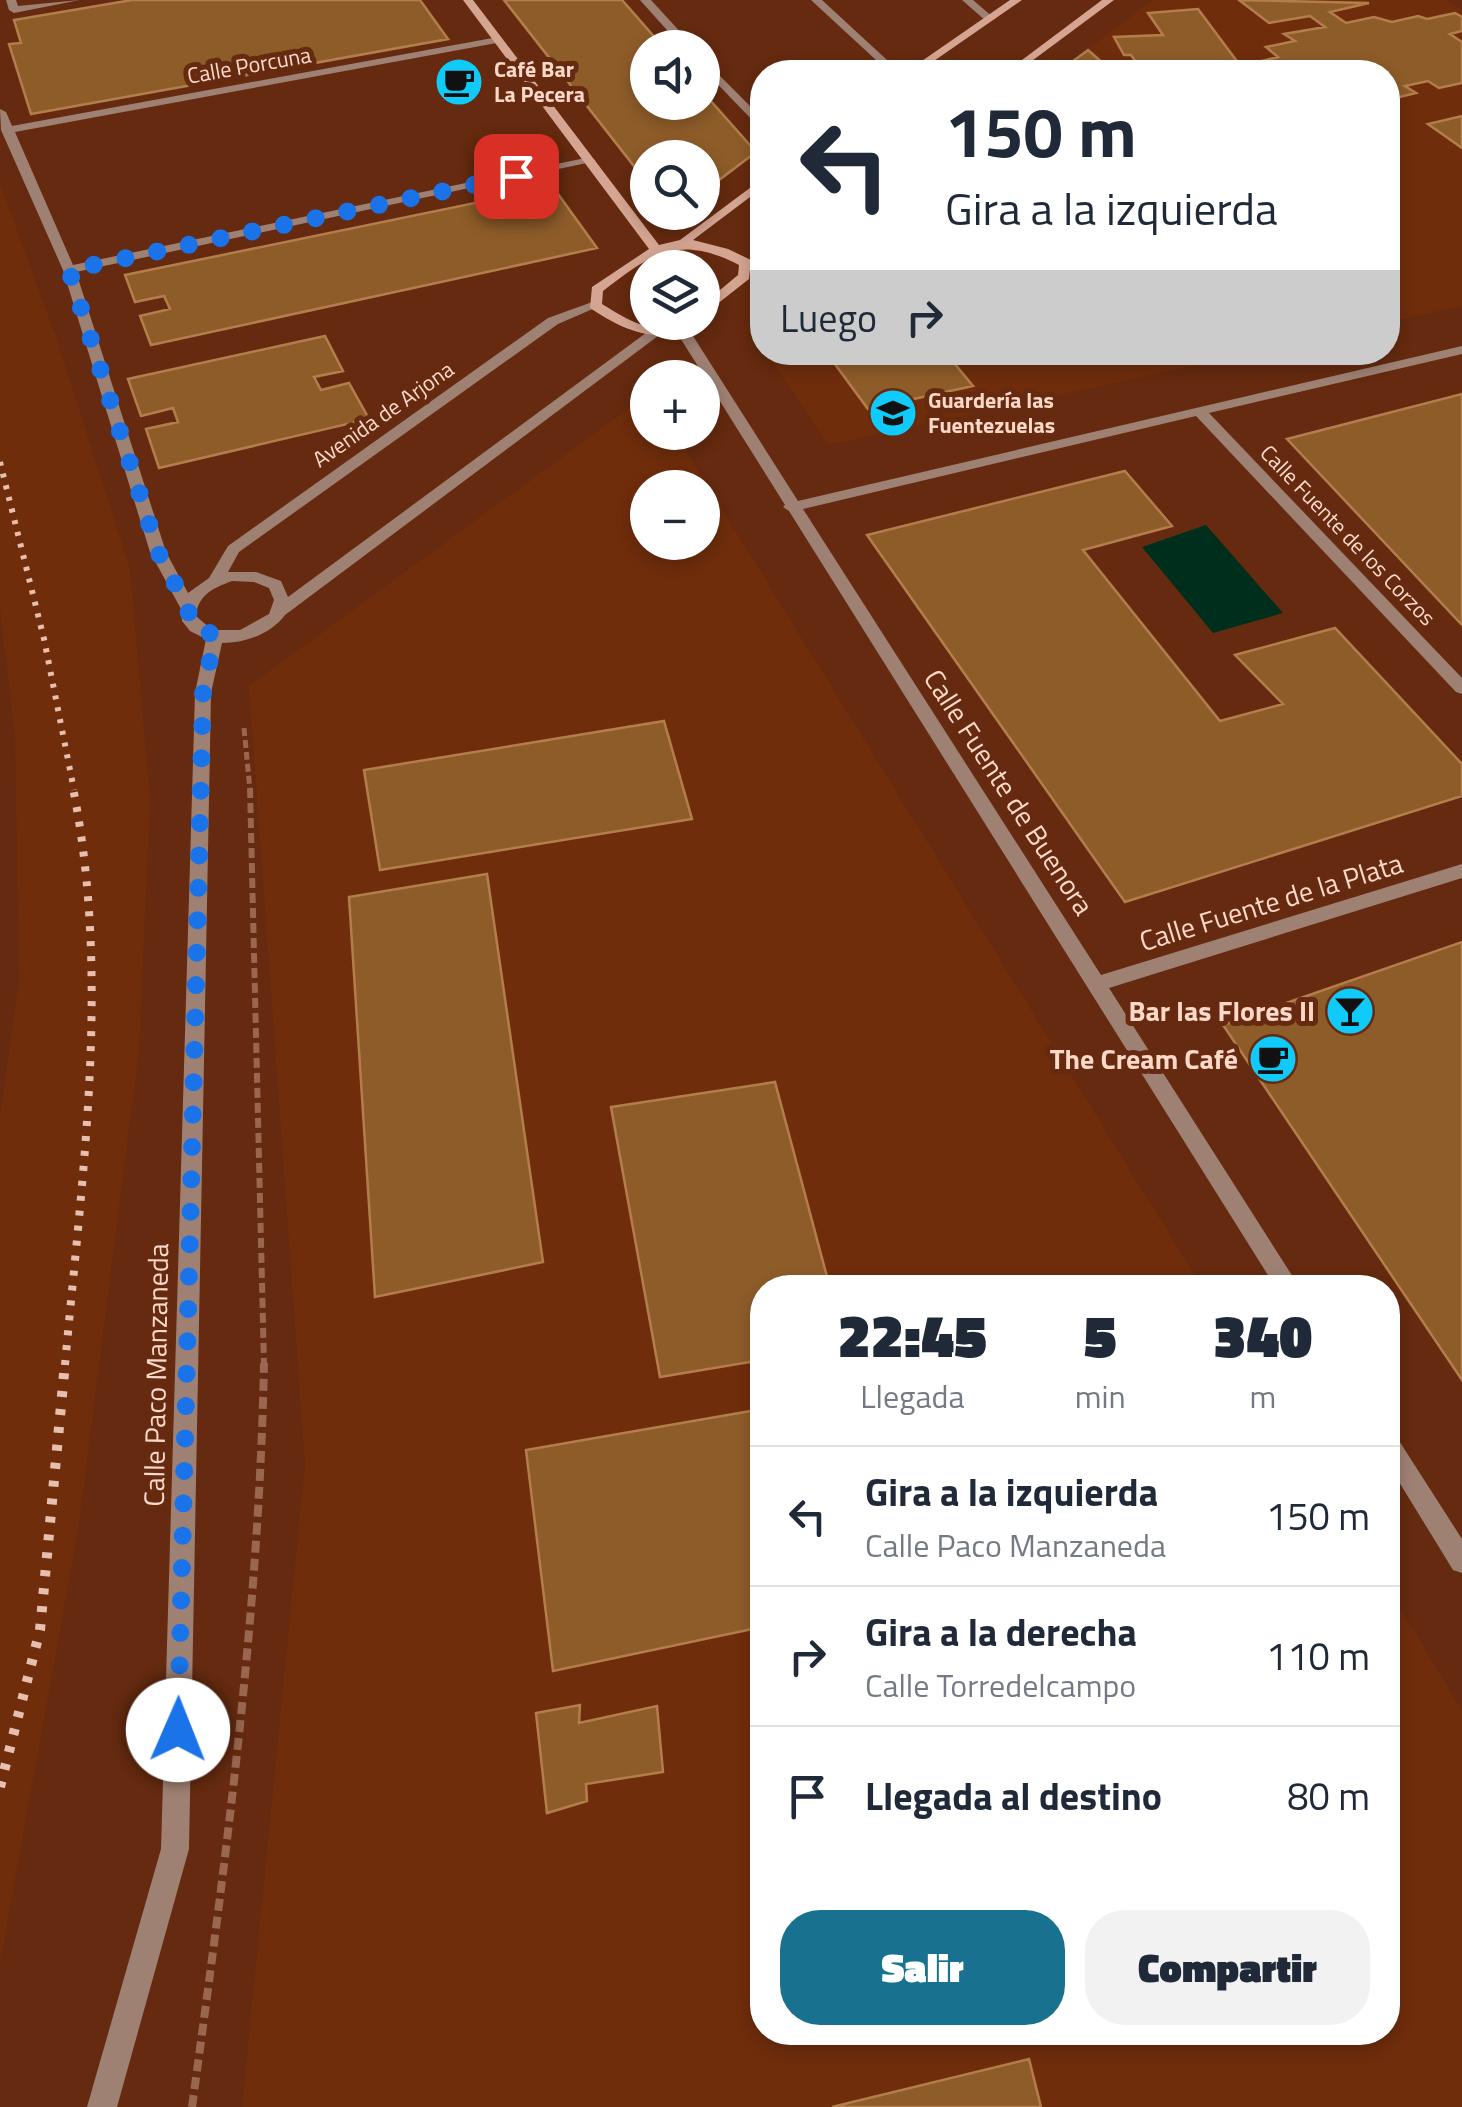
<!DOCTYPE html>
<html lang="es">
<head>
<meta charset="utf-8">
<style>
  :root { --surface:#fff; --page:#f2f2f3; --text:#1f2937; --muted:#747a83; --line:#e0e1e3; --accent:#18718f }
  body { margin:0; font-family:"Titillium Web",sans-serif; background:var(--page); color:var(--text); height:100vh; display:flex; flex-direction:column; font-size:38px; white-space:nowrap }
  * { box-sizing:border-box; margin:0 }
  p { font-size:32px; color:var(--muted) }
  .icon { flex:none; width:55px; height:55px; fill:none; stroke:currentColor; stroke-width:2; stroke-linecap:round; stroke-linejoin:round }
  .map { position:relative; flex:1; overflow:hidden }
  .drawer { position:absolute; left:750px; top:1275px; width:650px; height:770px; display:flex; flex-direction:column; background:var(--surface); border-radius:40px; box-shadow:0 5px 15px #0003 }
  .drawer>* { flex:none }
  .guide { position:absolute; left:750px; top:60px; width:650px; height:305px; border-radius:40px; box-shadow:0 5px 15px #0003; background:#fff; color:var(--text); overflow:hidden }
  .fabs { position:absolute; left:630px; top:30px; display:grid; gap:20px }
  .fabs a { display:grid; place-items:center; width:90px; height:90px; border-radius:50%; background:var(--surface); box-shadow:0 5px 15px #0003; font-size:50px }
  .pin { position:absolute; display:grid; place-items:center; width:85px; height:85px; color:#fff; margin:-42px; border-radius:20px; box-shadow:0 5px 15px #0006 }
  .me { position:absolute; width:110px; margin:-55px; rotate:1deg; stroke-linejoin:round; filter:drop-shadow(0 0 8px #0008) }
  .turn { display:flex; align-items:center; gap:35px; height:210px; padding:0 30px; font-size:45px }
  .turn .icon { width:130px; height:130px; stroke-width:2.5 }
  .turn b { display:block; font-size:70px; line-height:85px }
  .then { display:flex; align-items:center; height:95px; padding:0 30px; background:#0003; gap:20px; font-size:38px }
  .eta { display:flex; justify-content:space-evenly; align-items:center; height:170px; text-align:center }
  .eta b { font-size:60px; font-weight:800; line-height:70px }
  .cta { display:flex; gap:20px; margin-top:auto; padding:20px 30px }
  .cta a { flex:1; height:115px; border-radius:40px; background:var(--accent); color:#fff; font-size:40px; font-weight:800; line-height:115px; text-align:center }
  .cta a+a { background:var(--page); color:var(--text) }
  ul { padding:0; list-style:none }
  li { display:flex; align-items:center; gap:30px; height:140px; padding:0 30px; border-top:2px solid var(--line) }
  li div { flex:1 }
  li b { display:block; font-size:38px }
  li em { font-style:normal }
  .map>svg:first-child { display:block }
  .built { fill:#6f2d0c; fill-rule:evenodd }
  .water { fill:#002e1d }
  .building { fill:#8e5c29; stroke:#b37e4c; stroke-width:2.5 }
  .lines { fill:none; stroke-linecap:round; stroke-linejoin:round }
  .path-far2 { stroke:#99664f; stroke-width:5; stroke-dasharray:8 4; stroke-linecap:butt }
  .path-far1 { stroke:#99664f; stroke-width:6; stroke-dasharray:10 5; stroke-linecap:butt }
  .path { stroke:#99664f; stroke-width:8; stroke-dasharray:12 6; stroke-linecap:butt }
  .street { fill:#9f8174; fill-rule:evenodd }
  .secondary { fill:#d5a591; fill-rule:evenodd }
  .rail-far2 { stroke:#e7bfae; stroke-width:6; stroke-dasharray:4 8; stroke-linecap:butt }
  .rail-far1 { stroke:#e7bfae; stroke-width:8; stroke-dasharray:5 10; stroke-linecap:butt }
  .rail { stroke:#e7bfae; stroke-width:10; stroke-dasharray:6 12; stroke-linecap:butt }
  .route { stroke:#1a73e8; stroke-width:18; stroke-dasharray:0 32.4 }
  .labels { text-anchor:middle; stroke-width:10; stroke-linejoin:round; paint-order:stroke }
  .far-street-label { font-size:22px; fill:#fed9ca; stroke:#652a0f }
  .far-poi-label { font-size:22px; font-weight:bold; fill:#fed9ca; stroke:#652a0f; text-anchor:start }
  .street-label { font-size:28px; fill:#fed9ca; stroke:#652a0f }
  .poi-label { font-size:28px; font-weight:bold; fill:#fed9ca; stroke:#652a0f; text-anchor:end }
</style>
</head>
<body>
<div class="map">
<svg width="1462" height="2107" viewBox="0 0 1462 2107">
  <rect width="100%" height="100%" fill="#652a0f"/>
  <path class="built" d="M1152 0H1448L1462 10V306L1388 322V72H1059Z
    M0 183 57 340 130 569 150 799 139 1051 78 1530 0 1963V1118L19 979 15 737 0 608Z
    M766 353H1252L829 445Z
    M647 395 648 432 675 433 1202 1287 762 1288V2032H1388V1589L1462 1710V2107H242L305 1464 249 686ZM648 488H702V542H648Z"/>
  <path class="water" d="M1206 525 1283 613 1213 633 1142 547Z"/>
  <path class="building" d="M132 0H420L448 39 31 114 9 44 21 43 14 20Z
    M504 0H622L664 48H648V102H702V91L756 152 702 193V158H648V184Z
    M1239 0 1369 3 1330 12 1346 23 1374 17 1392 22 1418 16 1427 19 1455 13 1462 17V31L1450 34 1462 42V83L1439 88 1428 81 1405 86 1416 93 1388 100V72H1267L1253 63 1278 57 1266 47 1295 41 1284 34 1325 27 1310 16 1269 23Z
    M1198 9 1245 72H1143L1131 55H1124L1114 37 1163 35 1148 13Z
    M1088 50 1113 72H1078L1069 64Z
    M1462 116V148L1428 124Z
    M553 187 597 248 151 345 140 316 170 309 164 296 135 302 125 275Z
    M325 336 343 371 314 377 321 390 349 383 369 419 159 468 146 429 178 422 173 408 141 416 128 379Z
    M826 352H945L973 386 868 409Z
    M1462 394V625L1287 439Z
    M1125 471 1172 526 1083 550 1220 721 1283 704 1235 655 1335 628 1462 764V796L1125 902 867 535Z
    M664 721 692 819 380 870 364 770Z
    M487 874 543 1262 375 1297 349 897Z
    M1462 942V1380L1223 1025Z
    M775 1082 830 1288H762V1360L660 1377 611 1107Z
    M762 1409V1627L553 1671 526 1450Z
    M580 1705 579 1723 657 1706 663 1772 586 1784 587 1801 547 1813 536 1713Z
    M1029 2059 1041 2107H832Z"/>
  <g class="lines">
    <path class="path-far2" d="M244 728 250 790"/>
    <path class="path-far1" d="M250 788 264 1365"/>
    <path class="path" d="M192 2107C226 1859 259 1613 264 1363"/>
    <path class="street" d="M6 0H16L18 6 80 0 14 13 9 10Z
      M640 0H651L695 48H683Z
      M811 0H822L900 72H889Z
      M962 0H973L995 19 986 21Z
      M498 37 502 38V42L15 132 73 265 590 157 596 161 76 272 166 552 188 593 209 578 228 546 548 318 595 301 602 305 558 324 239 552 228 572H256L281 581 288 597 650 330 662 333 285 615C271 634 245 643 222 643L211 693 189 1849 117 2107H87L161 1849 195 693 206 639 190 631 182 621 181 609 150 552 63 270 1 130 0 109 6 112 12 126ZM232 581 254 582 269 588 274 600 269 614 240 630H212L196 616C198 595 213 588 232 581Z
      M702 58 762 118V127L758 126 702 68Z
      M676 325H686L798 501 1462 346V354L1209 413 1462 678V694L1456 692 1196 416 803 509 1101 975 1462 864V878L1109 988 1300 1288H1276L789 511 783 507 785 505 674 328Z
      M1388 1433 1396 1436 1462 1539V1573L1453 1570 1388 1464Z"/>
    <path class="secondary" d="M463 0H473L659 245 680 240 762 179V188L693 240 728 249 751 260 749 279 702 316V305L738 275 739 265C679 234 652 253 603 291L602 304C620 315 641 329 663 328 675 327 683 322 695 322 662 349 621 329 590 308L592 287 649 249Z
      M1010 0H1022L918 72H906Z
      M1102 0H1114L1017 72H1006Z"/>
    <path class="rail-far2" d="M0 462 44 639 74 790"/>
    <path class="rail-far1" d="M65 1365C82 1174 111 978 73 788"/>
    <path class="rail" d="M0 1787 40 1630 65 1363"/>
  </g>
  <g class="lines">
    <path class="route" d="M178 1730 203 693 215 636 190 622 188 608 158 552 69 270 516 176"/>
  </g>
  <defs>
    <g id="cafe-disc" transform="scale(2.5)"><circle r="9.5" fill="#10cafa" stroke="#652a0f"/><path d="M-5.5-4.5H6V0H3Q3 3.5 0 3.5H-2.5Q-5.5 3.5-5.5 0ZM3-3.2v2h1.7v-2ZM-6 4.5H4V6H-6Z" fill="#111"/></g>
    <g id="school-disc" transform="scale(2.5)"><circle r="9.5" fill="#10cafa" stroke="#652a0f"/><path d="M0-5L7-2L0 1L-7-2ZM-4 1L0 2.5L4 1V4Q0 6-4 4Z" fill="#111"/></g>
    <g id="bar-disc" transform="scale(2.5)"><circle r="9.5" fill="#10cafa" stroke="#652a0f"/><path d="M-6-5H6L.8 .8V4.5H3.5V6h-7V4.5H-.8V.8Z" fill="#111"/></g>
  </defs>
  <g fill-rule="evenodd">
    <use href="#cafe-disc" x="459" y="82"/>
    <use href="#school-disc" x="893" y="413"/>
    <use href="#bar-disc" x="1350" y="1011"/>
    <use href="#cafe-disc" x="1273" y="1059"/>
  </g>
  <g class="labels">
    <g class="far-street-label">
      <text transform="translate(249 65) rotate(-10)" y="8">Calle Porcuna</text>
      <text transform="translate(383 414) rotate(-35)" y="8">Avenida de Arjona</text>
      <text transform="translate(1348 535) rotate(46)" y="8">Calle Fuente de los Corzos</text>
    </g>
    <g class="far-poi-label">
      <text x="494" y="77">Café Bar<tspan x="494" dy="25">La Pecera</tspan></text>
      <text x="928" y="408">Guardería las<tspan x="928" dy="25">Fuentezuelas</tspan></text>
    </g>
    <g class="street-label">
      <text transform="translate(1009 792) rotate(57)" y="10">Calle Fuente de Buenora</text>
      <text transform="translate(1271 902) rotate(-17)" y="10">Calle Fuente de la Plata</text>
      <text transform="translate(156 1375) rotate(-89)" y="10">Calle Paco Manzaneda</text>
    </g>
    <g class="poi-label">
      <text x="1315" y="1021">Bar las Flores II</text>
      <text x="1238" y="1069">The Cream Café</text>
    </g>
  </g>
</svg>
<div class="fabs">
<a><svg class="icon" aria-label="sound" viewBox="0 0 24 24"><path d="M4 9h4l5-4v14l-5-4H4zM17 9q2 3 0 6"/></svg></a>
<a><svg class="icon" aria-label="search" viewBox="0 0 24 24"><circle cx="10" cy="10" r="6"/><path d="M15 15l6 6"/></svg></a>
<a><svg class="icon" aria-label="layers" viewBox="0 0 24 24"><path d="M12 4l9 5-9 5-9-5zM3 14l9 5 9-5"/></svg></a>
<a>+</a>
<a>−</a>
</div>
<div class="pin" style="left:516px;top:176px;background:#d93025"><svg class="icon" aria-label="arrive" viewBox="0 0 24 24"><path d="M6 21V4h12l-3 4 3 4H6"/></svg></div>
<svg class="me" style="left:178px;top:1730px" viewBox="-20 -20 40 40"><circle r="19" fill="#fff"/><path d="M0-13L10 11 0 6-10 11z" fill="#1a73e8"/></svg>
<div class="guide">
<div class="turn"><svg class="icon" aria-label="left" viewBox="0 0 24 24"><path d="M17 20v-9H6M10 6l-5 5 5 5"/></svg><div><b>150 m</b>Gira a la izquierda</div></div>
<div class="then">Luego<svg class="icon" aria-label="right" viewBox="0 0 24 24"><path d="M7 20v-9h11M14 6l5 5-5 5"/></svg></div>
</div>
<section class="drawer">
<div class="eta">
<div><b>22:45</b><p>Llegada</p></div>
<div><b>5</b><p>min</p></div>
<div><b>340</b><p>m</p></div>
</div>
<ul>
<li><svg class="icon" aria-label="left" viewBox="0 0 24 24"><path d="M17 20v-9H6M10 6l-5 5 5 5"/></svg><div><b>Gira a la izquierda</b><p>Calle Paco Manzaneda</p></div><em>150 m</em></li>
<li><svg class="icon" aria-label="right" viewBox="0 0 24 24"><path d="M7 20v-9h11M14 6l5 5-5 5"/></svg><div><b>Gira a la derecha</b><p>Calle Torredelcampo</p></div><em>110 m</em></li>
<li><svg class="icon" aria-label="arrive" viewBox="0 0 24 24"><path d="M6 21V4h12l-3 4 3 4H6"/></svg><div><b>Llegada al destino</b></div><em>80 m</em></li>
</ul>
<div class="cta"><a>Salir</a><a>Compartir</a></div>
</section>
</div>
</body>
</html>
